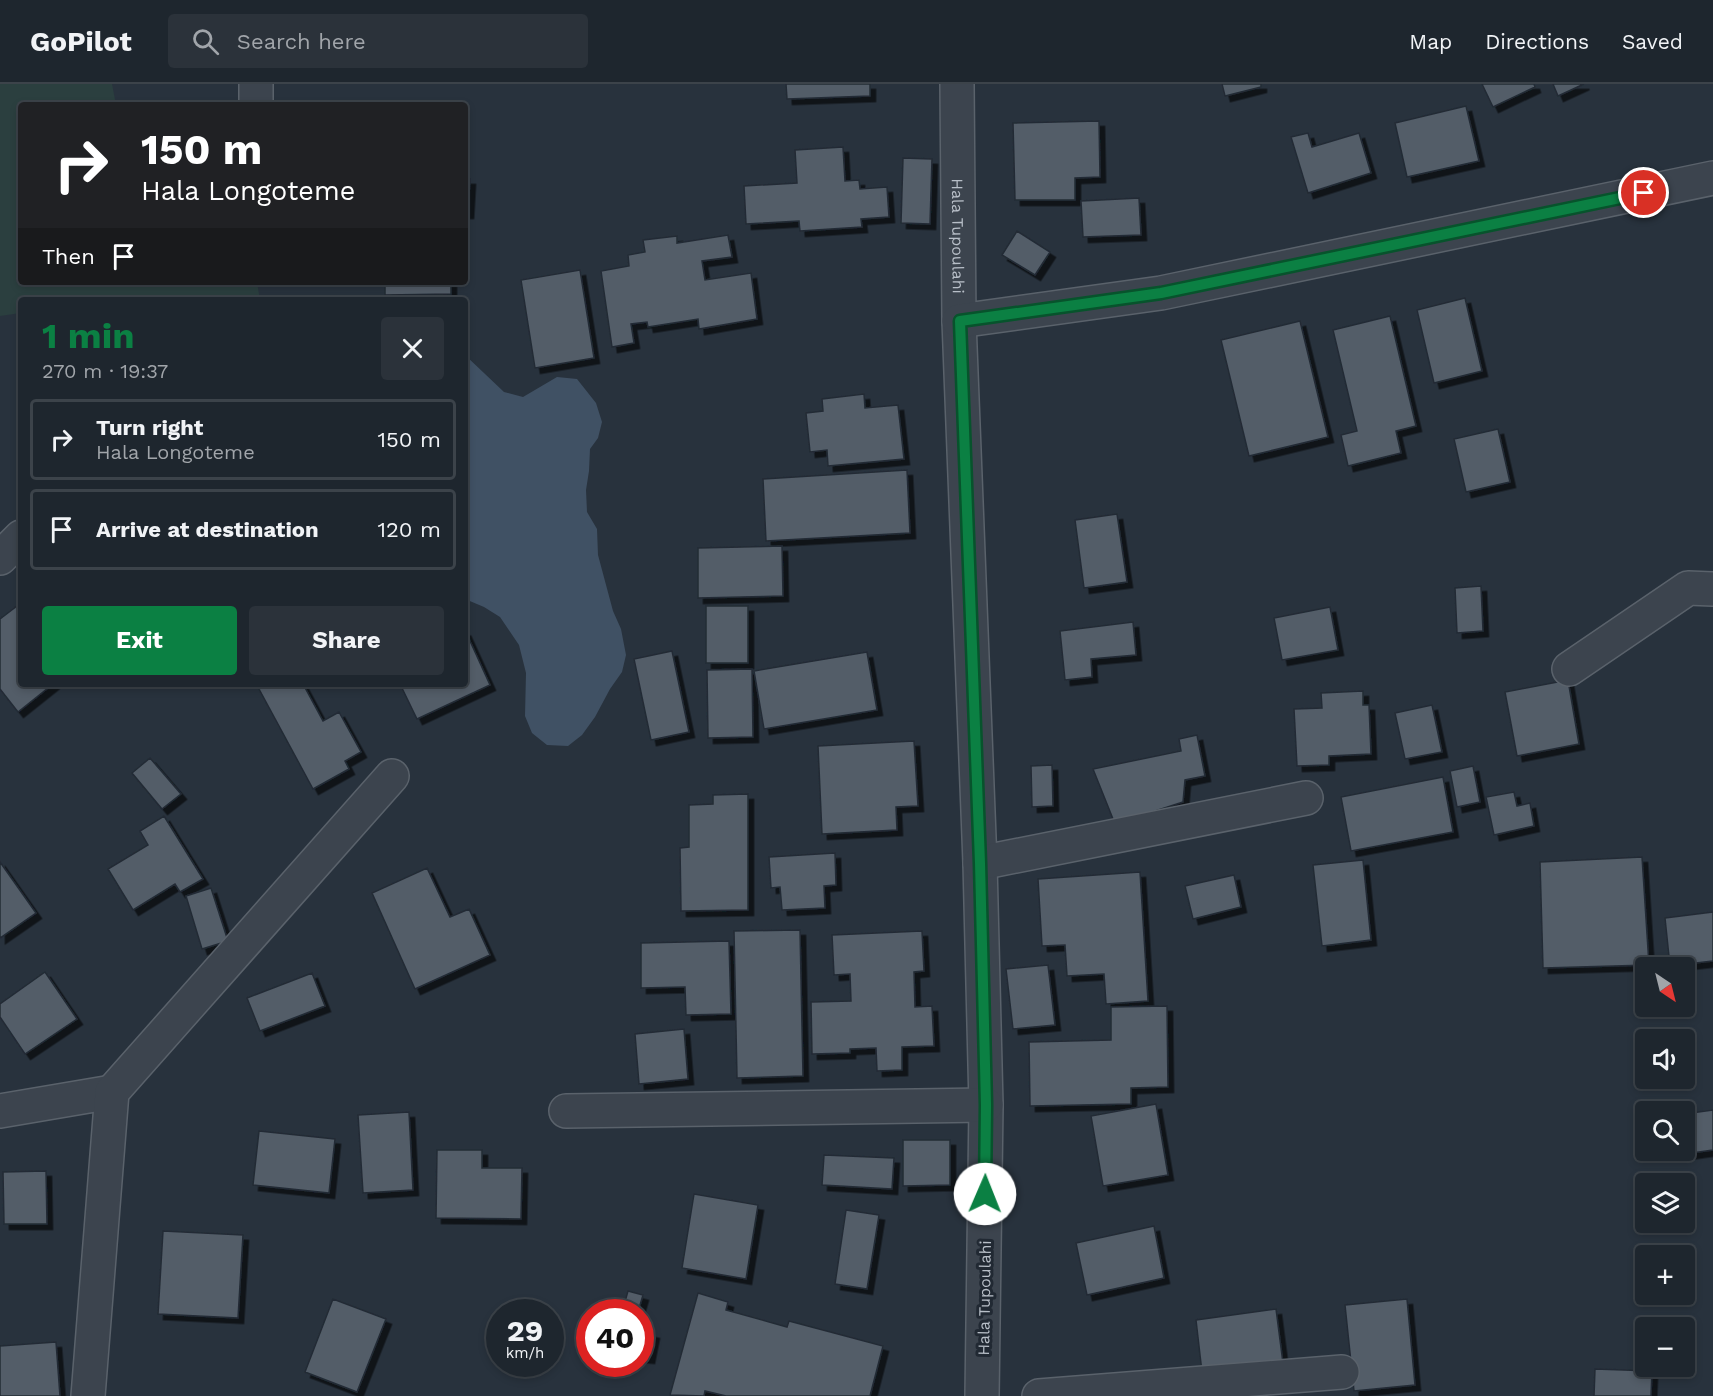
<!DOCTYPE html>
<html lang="en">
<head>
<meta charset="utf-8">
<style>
  :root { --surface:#1e262e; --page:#2b323a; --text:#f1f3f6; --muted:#a1a5aa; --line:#3c434a; --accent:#0b8043 }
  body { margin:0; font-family:"Work Sans",sans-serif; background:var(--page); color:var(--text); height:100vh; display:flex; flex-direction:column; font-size:22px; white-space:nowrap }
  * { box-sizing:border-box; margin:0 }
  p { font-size:20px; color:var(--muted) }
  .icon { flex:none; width:33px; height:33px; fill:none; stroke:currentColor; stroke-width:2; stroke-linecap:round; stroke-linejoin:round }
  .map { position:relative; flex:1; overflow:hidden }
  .details { position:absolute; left:18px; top:213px; width:450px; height:390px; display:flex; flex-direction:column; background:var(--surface); border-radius:6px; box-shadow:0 3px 9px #0003,0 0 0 2px var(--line) }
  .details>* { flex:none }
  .top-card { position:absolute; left:18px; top:18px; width:450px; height:183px; border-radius:6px; box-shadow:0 3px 9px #0003,0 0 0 2px var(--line); background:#202124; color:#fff; overflow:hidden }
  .needle { width:39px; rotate:145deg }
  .buttons { position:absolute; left:1635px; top:873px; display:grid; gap:12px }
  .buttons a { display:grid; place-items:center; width:60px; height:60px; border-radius:6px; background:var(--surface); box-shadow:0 3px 9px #0003,0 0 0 2px var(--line); font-size:30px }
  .speed { position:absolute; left:486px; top:1215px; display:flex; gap:12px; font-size:30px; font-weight:700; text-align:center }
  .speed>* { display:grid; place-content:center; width:78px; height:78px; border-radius:50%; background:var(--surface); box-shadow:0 3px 9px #0003,0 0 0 2px var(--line); line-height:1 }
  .speed small { font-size:15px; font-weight:400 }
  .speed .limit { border:9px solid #d22; background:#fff; color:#111 }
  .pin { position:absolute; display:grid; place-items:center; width:51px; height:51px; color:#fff; margin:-26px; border:3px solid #fff; border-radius:50%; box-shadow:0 2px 6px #0007 }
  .me { position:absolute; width:66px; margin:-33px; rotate:1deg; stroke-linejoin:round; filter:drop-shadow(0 0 4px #0008) }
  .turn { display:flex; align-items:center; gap:21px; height:126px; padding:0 24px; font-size:27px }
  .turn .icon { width:78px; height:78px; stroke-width:2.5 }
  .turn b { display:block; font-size:42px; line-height:51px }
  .then { display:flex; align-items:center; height:57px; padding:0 24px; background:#0003; gap:12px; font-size:22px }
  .round { display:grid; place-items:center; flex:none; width:63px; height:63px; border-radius:6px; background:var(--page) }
  .summary { display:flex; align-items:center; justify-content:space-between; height:102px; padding:0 24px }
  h1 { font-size:36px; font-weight:700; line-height:45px; color:var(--accent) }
  .button { display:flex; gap:12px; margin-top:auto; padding:12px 24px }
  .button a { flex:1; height:69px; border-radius:6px; background:var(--accent); color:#fff; font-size:24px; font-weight:700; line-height:69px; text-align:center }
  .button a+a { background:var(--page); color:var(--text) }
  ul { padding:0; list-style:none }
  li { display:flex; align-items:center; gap:18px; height:81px; margin:0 12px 9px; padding:0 12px; border:3px solid var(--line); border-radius:6px }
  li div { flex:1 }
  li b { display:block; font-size:22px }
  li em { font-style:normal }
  header { display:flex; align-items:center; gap:36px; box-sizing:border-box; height:84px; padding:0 30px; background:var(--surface); border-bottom:2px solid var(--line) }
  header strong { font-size:28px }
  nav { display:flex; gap:33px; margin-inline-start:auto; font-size:21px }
  .search { width:420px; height:54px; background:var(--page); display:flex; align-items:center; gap:15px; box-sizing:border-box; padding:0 21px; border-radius:6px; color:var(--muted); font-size:22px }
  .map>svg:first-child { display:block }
  .green { fill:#2b3f3f }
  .water { fill:#405164 }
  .building { fill:#525d68; stroke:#232b35; stroke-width:1.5; filter:url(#shadow) }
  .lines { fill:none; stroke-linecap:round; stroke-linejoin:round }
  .minor-casing { stroke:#5a626b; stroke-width:36 }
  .minor { stroke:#3c444e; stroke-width:33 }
  .route-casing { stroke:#07532c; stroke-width:15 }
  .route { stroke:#0b8043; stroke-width:10 }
  .labels { text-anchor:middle; stroke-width:6; stroke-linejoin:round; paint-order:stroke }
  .street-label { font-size:16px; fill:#b8bfc8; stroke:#212933 }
</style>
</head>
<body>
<header>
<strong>GoPilot</strong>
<div class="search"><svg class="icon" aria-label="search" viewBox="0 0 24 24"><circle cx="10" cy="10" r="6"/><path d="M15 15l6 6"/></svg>Search here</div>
<nav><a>Map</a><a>Directions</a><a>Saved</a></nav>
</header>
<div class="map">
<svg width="1713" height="1312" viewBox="0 0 1713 1312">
  <defs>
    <filter id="shadow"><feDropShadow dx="5.5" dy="5.5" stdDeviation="0" flood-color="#0009"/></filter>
  </defs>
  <rect width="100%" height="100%" fill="#28323d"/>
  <path class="green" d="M0 0H112L116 21H21V198H257L260 216H21V229L0 232Z"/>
  <path class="water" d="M465 271 504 308 523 313 557 293 577 295 596 319 602 338 598 354 590 365 589 387 586 406 587 428 597 445 598 471 613 527 621 545 626 571 622 588 610 605 595 633 582 651 568 662 547 661 532 649 525 632 526 589 519 561 500 533 484 523 465 515Z"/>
  <path class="building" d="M786 0H870V12L787 15Z
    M1222 0H1261V3L1225 12Z
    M1482 0H1534L1535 3 1493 23Z
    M1553 0H1584L1558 12Z
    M1466 22 1479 77 1407 93 1395 39Z
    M1099 37 1100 93 1075 94V116H1015L1013 39Z
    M1308 49 1312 63 1359 49 1371 89 1308 109 1291 53Z
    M843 63 845 97 859 96 860 105 887 103 889 133 861 135 862 143 800 147 799 137 746 140 744 102 797 99 795 66Z
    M903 74 932 75 930 140 901 139Z
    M465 95H470L468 129H465Z
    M1139 114 1141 151 1083 153 1081 117Z
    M1017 147 1050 168 1035 191 1002 171Z
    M728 151 732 173 702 177 705 196 751 189 757 235 699 245 698 235 648 243 647 238 631 240 634 259 612 263 601 187 629 182 628 171 645 168 643 156 677 152V159Z
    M580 186 594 274 535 284 521 196Z
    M385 198H451V210L385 211Z
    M1465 214 1482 287 1434 299 1417 226Z
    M1390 232 1416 342 1396 347 1401 369 1348 382 1341 351 1357 347 1333 246Z
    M1300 237 1328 353 1249 372 1221 256Z
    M864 310 865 324 898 321 904 375 828 382 827 366 810 368 806 329 823 327 822 315Z
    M1498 345 1510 398 1466 408 1454 355Z
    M907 386 910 449 766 457 763 395Z
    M1117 430 1127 498 1084 504 1075 436Z
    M782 462 783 512 698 514V464Z
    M1481 502 1483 547 1457 549 1455 504Z
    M21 519V600H53L18 628 0 605V535Z
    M706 522H748V579H706Z
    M1330 523 1338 566 1282 576 1274 534Z
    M1133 538 1136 571 1091 575 1092 593 1065 596 1060 547Z
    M465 546 490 601 417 635 400 600H465Z
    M672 567 689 648 651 656 634 575Z
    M867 568 877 626 764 645 754 587Z
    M752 585 753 653 708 654 707 586Z
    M1568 596 1579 660 1517 672 1505 608Z
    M267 600H303L323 637 339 628 361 668 345 677 349 685 313 705 259 605Z
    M1363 607V621H1369L1371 670 1329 672V681L1297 682 1294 625 1322 624 1321 609Z
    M1432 621 1442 668 1405 675 1395 629Z
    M1197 651 1205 692 1185 696 1183 718 1115 740 1093 685 1181 667 1179 655Z
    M914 657 918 722 896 723 897 746 822 750 818 662Z
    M150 674 181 710 162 725 132 689Z
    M1052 681 1053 722 1032 723 1031 682Z
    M1473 682 1480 718 1457 723 1450 687Z
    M1443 693 1453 748 1351 767 1341 713Z
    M1514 708 1517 722 1530 719 1534 742 1494 751 1486 713Z
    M748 710V826L681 827 680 764 689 763V721L713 720V711Z
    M164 732 203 795 180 808 175 800 133 826 108 785 148 761 140 747Z
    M835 769 836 801 824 802 825 824 782 826 780 803 771 804 769 773Z
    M1642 773 1649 881 1543 884 1540 778Z
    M1363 776 1371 856 1322 862 1313 781Z
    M0 778 36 829 0 854Z
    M427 784 450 833 469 825 490 871 415 905 372 809Z
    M1140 788 1148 917 1106 920 1104 890 1067 892 1065 861 1042 862 1038 795Z
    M1234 791 1241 823 1193 835 1185 802Z
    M211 804 228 857 202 865 186 812Z
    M1713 828V877L1670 882 1665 834Z
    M800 846 803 992 737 994 734 847Z
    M922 847 924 887 914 888 915 923 932 922 934 962 902 963V986L877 987 876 964 850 965V969L812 970 811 918 851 917 850 890 834 891 832 851Z
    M729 857 731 930 686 931 685 903 641 904V859Z
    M1048 881 1055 941 1013 945 1006 885Z
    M45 888 77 935 25 970 0 933V920Z
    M312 889 325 922 260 947 247 914Z
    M1167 922 1168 1003 1131 1004V1020L1030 1022 1029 958 1111 956V923Z
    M684 945 688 995 639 1000 635 950Z
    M1156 1020 1168 1091 1103 1102 1091 1032Z
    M1713 1026V1066L1685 1070 1684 1030Z
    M409 1028 413 1106 363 1109 358 1031Z
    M259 1047 335 1055 329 1109 253 1101Z
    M903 1056H950V1101L903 1102Z
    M437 1066H482V1084H522L521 1135 436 1134Z
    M824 1071 894 1074 892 1105 822 1101Z
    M46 1087 47 1140H4L3 1088Z
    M694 1110 758 1121 746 1195 682 1184Z
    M846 1126 879 1131 867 1205 835 1200Z
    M1154 1142 1164 1194 1087 1211 1076 1159Z
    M163 1147 243 1151 238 1234 158 1230Z
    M628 1207 643 1211 638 1228H622Z
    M698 1209 728 1218 726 1226 787 1243 789 1237 883 1262 870 1312H726L705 1307 704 1312 670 1311Z
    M333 1215 386 1235 357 1308 305 1288Z
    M1407 1215 1415 1301 1354 1307 1345 1221Z
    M1276 1225 1284 1287 1203 1297 1196 1236Z
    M640 1246 654 1249 649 1274 640 1273Z
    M56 1258 60 1312H0V1262Z
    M1595 1285 1652 1287 1651 1312H1594Z"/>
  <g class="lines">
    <g class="minor-casing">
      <g id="minor">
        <path d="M256 0V21"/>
        <path id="s1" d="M957 0 959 237 980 779 986 1021 982 1312"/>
        <path d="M959 237 1161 209 1713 94"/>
        <path d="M0 474 21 453"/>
        <path d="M1569 585 1688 504 1713 505"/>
        <path d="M980 779 1306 714"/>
        <path d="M0 1027 112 1008"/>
        <path d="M566 1027 986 1021"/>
        <path d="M88 1312 112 1008 392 692"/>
        <path d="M1039 1312 1342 1288"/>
      </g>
    </g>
    <use href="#minor" class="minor"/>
  </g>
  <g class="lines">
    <g class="route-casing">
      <path id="route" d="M985 1110 986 1021 980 779 960 237 1161 209 1644 109"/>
    </g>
    <use href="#route" class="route"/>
  </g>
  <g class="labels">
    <g class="street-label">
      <text dy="6" stroke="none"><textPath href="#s1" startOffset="152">Hala Tupoulahi</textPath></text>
      <text transform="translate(984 1214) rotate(-89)" y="6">Hala Tupoulahi</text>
    </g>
  </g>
</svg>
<div class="buttons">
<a><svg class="needle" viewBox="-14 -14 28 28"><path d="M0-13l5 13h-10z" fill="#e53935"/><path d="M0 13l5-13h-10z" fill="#a1a5aa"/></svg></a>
<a><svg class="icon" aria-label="sound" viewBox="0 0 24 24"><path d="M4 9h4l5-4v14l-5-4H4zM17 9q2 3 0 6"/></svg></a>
<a><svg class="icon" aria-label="search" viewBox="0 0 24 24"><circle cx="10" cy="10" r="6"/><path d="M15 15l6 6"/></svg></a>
<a><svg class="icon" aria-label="layers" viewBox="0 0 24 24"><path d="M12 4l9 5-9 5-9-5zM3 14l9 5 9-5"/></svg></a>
<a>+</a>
<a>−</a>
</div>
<div class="speed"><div>29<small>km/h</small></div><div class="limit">40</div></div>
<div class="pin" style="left:1644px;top:109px;background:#d93025"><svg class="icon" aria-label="arrive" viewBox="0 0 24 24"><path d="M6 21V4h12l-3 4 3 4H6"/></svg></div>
<svg class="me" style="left:985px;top:1110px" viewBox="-20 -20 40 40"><circle r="19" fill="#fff"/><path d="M0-13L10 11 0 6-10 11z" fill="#0b8043"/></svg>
<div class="top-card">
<div class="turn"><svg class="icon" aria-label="right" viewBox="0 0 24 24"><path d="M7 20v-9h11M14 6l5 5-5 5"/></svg><div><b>150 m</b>Hala Longoteme</div></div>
<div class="then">Then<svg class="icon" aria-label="arrive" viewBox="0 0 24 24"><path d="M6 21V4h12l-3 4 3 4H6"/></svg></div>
</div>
<section class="details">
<div class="summary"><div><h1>1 min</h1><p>270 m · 19:37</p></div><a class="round"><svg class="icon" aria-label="close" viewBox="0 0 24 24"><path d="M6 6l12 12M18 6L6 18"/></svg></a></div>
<ul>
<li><svg class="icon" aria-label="right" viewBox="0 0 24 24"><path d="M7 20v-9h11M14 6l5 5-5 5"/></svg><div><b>Turn right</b><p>Hala Longoteme</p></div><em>150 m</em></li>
<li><svg class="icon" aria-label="arrive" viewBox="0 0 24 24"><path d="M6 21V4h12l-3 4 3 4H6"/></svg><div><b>Arrive at destination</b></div><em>120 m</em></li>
</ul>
<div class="button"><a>Exit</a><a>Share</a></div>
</section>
</div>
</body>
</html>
